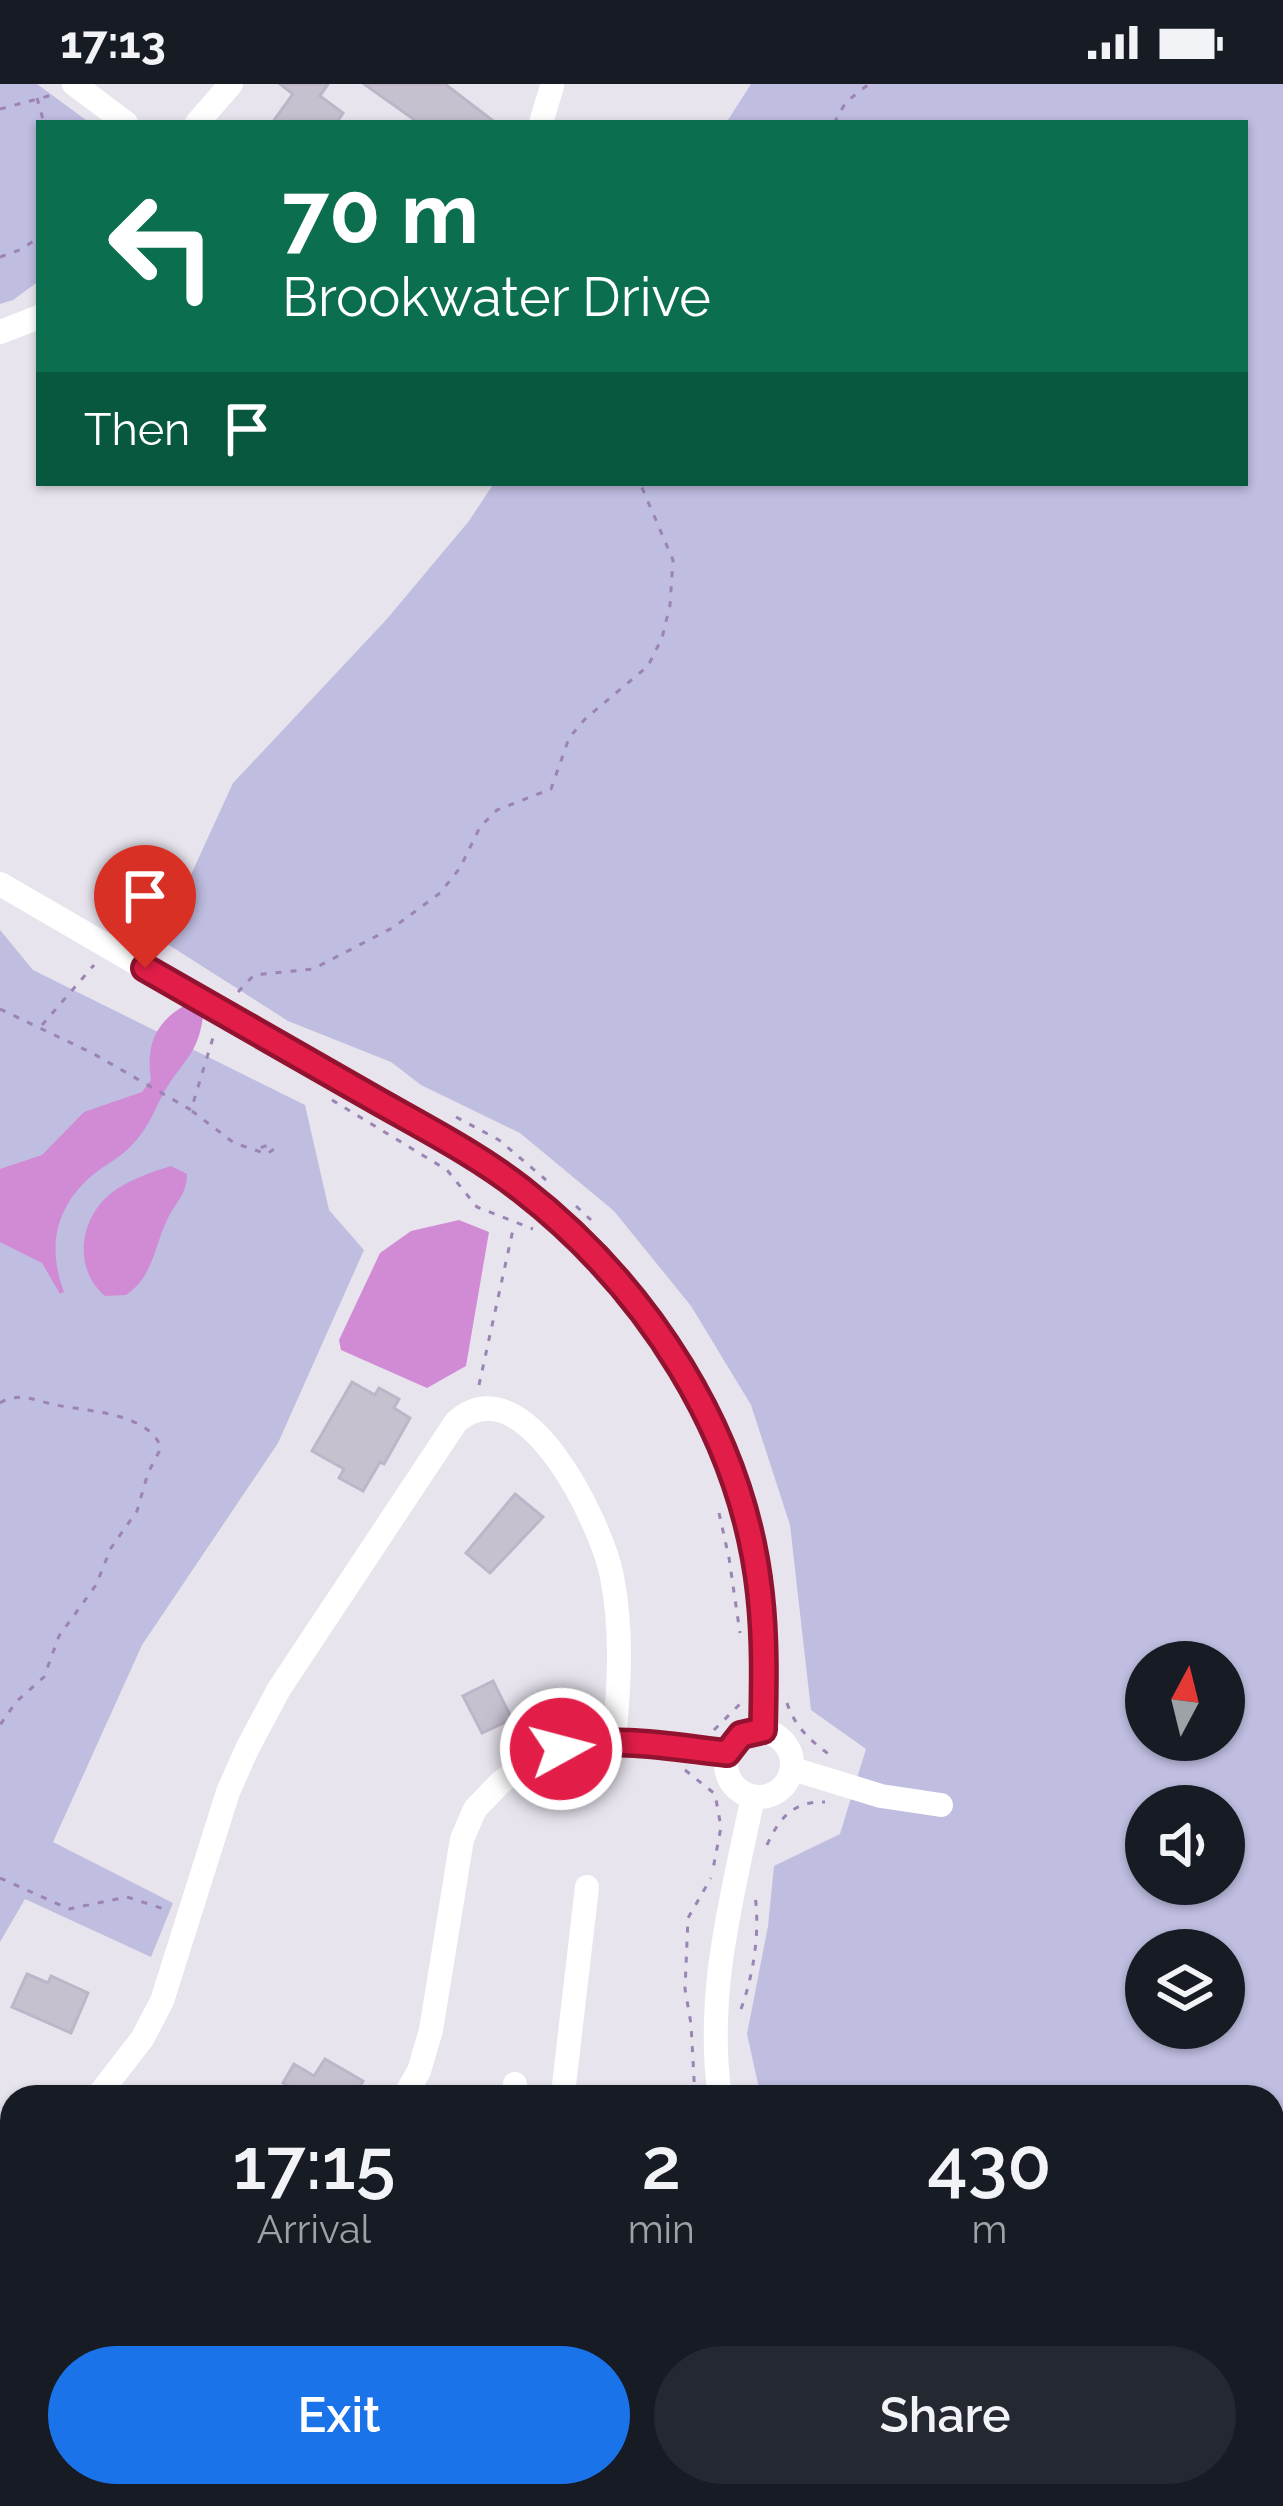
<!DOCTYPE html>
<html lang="en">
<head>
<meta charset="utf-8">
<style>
  :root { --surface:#171b24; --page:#242831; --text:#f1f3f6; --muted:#9ea1a6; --accent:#1a73e8 }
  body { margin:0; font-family:Raleway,sans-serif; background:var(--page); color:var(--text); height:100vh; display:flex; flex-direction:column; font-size:45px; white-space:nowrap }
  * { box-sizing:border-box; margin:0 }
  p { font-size:39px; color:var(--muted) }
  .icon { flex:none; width:66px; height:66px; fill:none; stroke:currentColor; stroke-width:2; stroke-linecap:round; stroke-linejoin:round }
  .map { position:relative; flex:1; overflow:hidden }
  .side { position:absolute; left:0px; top:2001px; width:1284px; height:423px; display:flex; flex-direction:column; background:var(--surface); border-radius:36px 36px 0 0; box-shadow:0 3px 9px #0004 }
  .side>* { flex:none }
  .hud { position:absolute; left:36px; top:36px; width:1212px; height:366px; border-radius:0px; box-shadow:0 3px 9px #0004; background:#0b6e4f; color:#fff; overflow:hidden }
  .needle { width:78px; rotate:7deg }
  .controls { position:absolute; left:1125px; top:1557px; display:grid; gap:24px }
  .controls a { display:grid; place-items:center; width:120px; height:120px; border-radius:50%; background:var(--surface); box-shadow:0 3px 9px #0004; font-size:60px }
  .pin { position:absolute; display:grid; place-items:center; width:102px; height:102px; color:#fff; margin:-123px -51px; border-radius:50% 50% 50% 0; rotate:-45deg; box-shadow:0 0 12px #0007 }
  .pin .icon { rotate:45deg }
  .me { position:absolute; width:132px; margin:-66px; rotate:83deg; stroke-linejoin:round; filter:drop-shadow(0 0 9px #0008) }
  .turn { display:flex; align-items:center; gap:42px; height:252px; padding:0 48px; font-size:54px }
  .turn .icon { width:156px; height:156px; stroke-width:2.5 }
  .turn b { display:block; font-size:84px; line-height:102px }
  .then { display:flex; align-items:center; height:114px; padding:0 48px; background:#0003; gap:24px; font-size:45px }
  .eta { display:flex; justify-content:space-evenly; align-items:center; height:204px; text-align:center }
  .eta b { font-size:72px; font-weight:600; line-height:84px }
  .primary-button { display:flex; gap:24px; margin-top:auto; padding:24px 48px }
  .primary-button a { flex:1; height:138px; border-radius:72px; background:var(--accent); color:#fff; font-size:48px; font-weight:600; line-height:138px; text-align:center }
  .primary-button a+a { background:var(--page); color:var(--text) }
  .status { display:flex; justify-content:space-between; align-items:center; height:84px; padding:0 60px; background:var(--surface); direction:ltr }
  .status svg { height:33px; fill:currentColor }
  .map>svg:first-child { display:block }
  .green { fill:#bfbde0; fill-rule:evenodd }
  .water { fill:#d18bd5 }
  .building { fill:#c6c0cf; stroke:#bdb6c8; stroke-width:3 }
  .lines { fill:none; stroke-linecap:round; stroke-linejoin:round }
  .path { stroke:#9b84b3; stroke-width:3; stroke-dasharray:6 9; stroke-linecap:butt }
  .minor { stroke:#fff; stroke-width:24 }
  .minor-bridge { stroke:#fff; stroke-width:24 }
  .route-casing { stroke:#92132f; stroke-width:30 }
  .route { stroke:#e11d48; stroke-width:21 }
</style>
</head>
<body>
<div class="status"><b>17:13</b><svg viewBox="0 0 49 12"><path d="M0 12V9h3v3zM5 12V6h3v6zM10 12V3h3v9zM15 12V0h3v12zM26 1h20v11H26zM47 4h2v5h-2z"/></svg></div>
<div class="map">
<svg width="1283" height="2422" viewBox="0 0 1283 2422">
  <rect width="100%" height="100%" fill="#e8e4ee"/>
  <path class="green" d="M0 0H37L90 39H39V197L13 216 0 220Z
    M751 0H1283V2422H1021L1016 2412H1272V2013H761L747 1950 768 1842 774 1782 840 1750 866 1665 811 1626 790 1441 751 1321 691 1222 614 1127 520 1049 421 1001 391 978 288 937 161 856 233 699 386 536 469 437 494 399H1245V39H726ZM1146 1578H1224V1656H1146ZM1146 1722H1224V1800H1146ZM1146 1866H1224V1944H1146Z
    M0 846 33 886 305 1021 329 1126 364 1166 278 1359 142 1561 53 1758 173 1819 151 1873 25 1815 0 1858Z
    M639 2412H925L932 2422H641Z"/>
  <path class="water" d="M193 917 204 923C200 974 181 975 161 1014 152 1032 146 1047 131 1062 120 1074 106 1080 94 1090 55 1122 47 1163 64 1208L60 1210 42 1179 0 1158V1085L42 1071 84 1028 142 1008 151 996C145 957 158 934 193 917Z
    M171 1082 187 1090C187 1110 176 1118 168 1134 154 1162 154 1192 126 1211L105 1212C73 1185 79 1136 110 1110 126 1097 151 1088 171 1082Z
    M459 1136 489 1148 466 1282 427 1304 341 1266 339 1256 380 1169 411 1147Z"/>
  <path class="building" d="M280 0H328L320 12 343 29 336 39H272L293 10Z
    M364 0H445L496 39H419Z
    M352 1298 375 1311 379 1304 399 1315 394 1324 410 1334 384 1380 380 1378 363 1407 339 1394 344 1385 312 1367Z
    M515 1410 543 1433 490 1489 466 1469Z
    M493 1597 512 1635 482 1649 463 1612Z
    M27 1890 48 1899 51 1892 88 1909 71 1949 12 1923Z
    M325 1975 363 1997 354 2013H307L283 1999 294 1980 314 1992Z"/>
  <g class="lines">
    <path class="path" d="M37 14 44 39
      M0 25 56 10
      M834 39 846 18 869 0
      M0 173 22 165 39 153
      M238 908 254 891 313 885 394 843 440 809 460 784 480 743 497 726 551 705 569 654 585 635 648 582 662 554 670 521 673 476 640 399
      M0 925 94 970 191 1026 215 947
      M42 941 94 881
      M332 1016 447 1086 477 1123 533 1145
      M192 1027 234 1059 267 1070 274 1065 268 1061 257 1065
      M456 1033 499 1056 546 1096
      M576 1122 591 1136
      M479 1301 514 1141
      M0 1319C20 1307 35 1317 56 1321 86 1327 150 1329 161 1364L148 1389 137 1427 111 1464 96 1501 59 1552 44 1593 16 1618 0 1641
      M719 1429 729 1474 740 1549
      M787 1619C795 1644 813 1659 834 1674
      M714 1646 741 1619
      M685 1686 715 1710 721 1743 713 1785
      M767 1761C780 1732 795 1717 825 1718
      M0 1794 69 1825 127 1813 167 1826
      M741 1925C754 1889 760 1848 755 1811
      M695 2013 691 1940 685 1905 688 1834 711 1794
      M934 2412 942 2422
      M1223 2422 1247 2414 1283 2412"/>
    <path class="minor" d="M74 0 126 39
      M197 39 231 0
      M541 39 552 2
      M0 248 39 233
      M0 800 181 905
      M251 944C332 991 419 1033 496 1087 634 1184 740 1338 760 1509 766 1555 765 1600 763 1646
      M726 1680a33 33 0 1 1 66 0a33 33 0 1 1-66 0Z
      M793 1685 881 1712 941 1721
      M97 2013 142 1955 162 1917 228 1708 247 1665 279 1605 456 1338C524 1277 602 1440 612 1493 623 1549 619 1602 614 1658
      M404 2013 419 1987 431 1946 462 1755 475 1725 500 1699 537 1671 584 1659 624 1658 727 1669
      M513 2013 515 2000
      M567 2013 564 2001 587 1803
      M720 2013C705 1911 732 1813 753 1713
      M0 2409 12 2401
      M326 2412 335 2422
      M968 2412 976 2422
      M523 2422 538 2412"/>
    <path class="minor-bridge" d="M181 905 251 944"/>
  </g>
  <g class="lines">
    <g class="route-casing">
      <path id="route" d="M145 884C221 928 298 971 374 1015 423 1043 476 1070 521 1105 646 1202 743 1350 760 1510 765 1555 764 1600 763 1646L741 1651 727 1669C672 1663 615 1651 561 1665"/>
    </g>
    <use href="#route" class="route"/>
  </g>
</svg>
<div class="controls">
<a><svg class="needle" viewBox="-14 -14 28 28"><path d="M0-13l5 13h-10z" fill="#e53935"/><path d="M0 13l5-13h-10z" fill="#9ea1a6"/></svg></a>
<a><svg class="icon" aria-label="sound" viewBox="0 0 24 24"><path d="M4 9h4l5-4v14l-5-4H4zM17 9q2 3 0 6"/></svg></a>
<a><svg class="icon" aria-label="layers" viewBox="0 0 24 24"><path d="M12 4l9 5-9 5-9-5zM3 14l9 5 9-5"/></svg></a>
</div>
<div class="pin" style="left:145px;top:884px;background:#d93025"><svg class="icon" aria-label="arrive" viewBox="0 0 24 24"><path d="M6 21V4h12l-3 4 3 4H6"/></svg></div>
<svg class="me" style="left:561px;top:1665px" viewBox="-20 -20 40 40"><circle r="17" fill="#e11d48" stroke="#fff" stroke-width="3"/><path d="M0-11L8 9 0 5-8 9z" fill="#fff"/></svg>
<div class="hud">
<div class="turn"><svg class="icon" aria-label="left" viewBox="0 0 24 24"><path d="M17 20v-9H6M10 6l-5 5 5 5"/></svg><div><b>70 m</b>Brookwater Drive</div></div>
<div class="then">Then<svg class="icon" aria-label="arrive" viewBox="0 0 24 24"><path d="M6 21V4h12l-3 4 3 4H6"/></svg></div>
</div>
<section class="side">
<div class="eta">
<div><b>17:15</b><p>Arrival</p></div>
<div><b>2</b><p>min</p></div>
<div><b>430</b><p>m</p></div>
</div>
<div class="primary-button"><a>Exit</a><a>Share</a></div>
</section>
</div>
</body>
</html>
